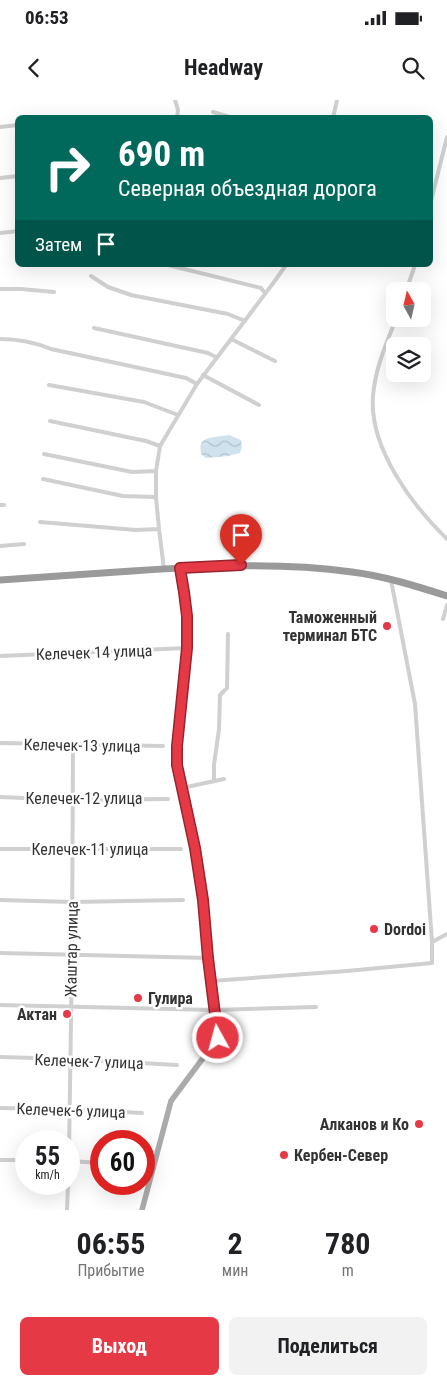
<!DOCTYPE html>
<html lang="ru">
<head>
<meta charset="utf-8">
<style>
  :root { --surface:#fff; --page:#f2f2f2; --text:#202124; --muted:#757577; --accent:#e63946 }
  body { margin:0; font-family:"Roboto Condensed",sans-serif; background:var(--page); color:var(--text); height:100vh; display:flex; flex-direction:column; font-size:19px; white-space:nowrap }
  * { box-sizing:border-box; margin:0 }
  p { font-size:16px; color:var(--muted) }
  .icon { flex:none; width:28px; height:28px; fill:none; stroke:currentColor; stroke-width:2; stroke-linecap:round; stroke-linejoin:round }
  .map { position:relative; height:1110px; overflow:hidden }
  .panel { display:flex; flex-direction:column; background:var(--surface); flex:1 }
  .panel>* { flex:none }
  .hud { position:absolute; left:15px; top:15px; width:418px; height:152px; border-radius:8px; box-shadow:0 5px 20px #0002; background:#00695c; color:#fff; overflow:hidden }
  .needle { width:32px; rotate:352deg }
  .tools { position:absolute; left:386px; top:182px; display:grid; gap:10px }
  .tools a { display:grid; place-items:center; width:45px; height:45px; border-radius:8px; background:var(--surface); box-shadow:0 5px 20px #0002; font-size:25px }
  .speed { position:absolute; left:15px; top:1030px; display:flex; gap:10px; font-size:25px; font-weight:700; text-align:center }
  .speed>* { display:grid; place-content:center; width:65px; height:65px; border-radius:50%; background:var(--surface); box-shadow:0 5px 20px #0002; line-height:1 }
  .speed small { font-size:12px; font-weight:400 }
  .speed .limit { border:8px solid #d22; background:#fff; color:#111 }
  .pin { position:absolute; display:grid; place-items:center; width:42px; height:42px; color:#fff; margin:-51px -21px; border-radius:50% 50% 50% 0; rotate:-45deg; box-shadow:0 0 5px #0007 }
  .pin .icon { rotate:45deg }
  .me { position:absolute; width:55px; margin:-28px; rotate:353deg; stroke-linejoin:round; filter:drop-shadow(0 0 4px #0008) }
  .turn { display:flex; align-items:center; gap:18px; height:105px; padding:0 20px; font-size:22px }
  .turn .icon { width:65px; height:65px; stroke-width:2.5 }
  .turn b { display:block; font-size:35px; line-height:42px }
  .then { display:flex; align-items:center; height:48px; padding:0 20px; background:#0003; gap:10px; font-size:19px }
  .eta { display:flex; justify-content:space-evenly; align-items:center; height:85px; text-align:center }
  .eta b { font-size:30px; font-weight:700; line-height:35px }
  .button { display:flex; gap:10px; margin-top:auto; padding:10px 20px }
  .button a { flex:1; height:58px; border-radius:8px; background:var(--accent); color:#fff; font-size:20px; font-weight:700; line-height:58px; text-align:center }
  .button a+a { background:var(--page); color:var(--text) }
  .status { display:flex; justify-content:space-between; align-items:center; height:35px; padding:0 25px; background:var(--surface); direction:ltr }
  .status svg { height:14px; fill:currentColor }
  header { display:flex; justify-content:space-between; align-items:center; height:65px; padding:0 20px; background:var(--surface); font-size:22px; font-weight:700 }
  .map>svg:first-child { display:block }
  .water { fill:url(#water-waves) }
  .lines { fill:none; stroke-linecap:round; stroke-linejoin:round }
  .street { stroke:#d0d0d0; stroke-width:4 }
  .primary { stroke:#ababab; stroke-width:5.5 }
  .highway { stroke:#9a9a9a; stroke-width:7 }
  .route-casing { stroke:#96252e; stroke-width:12 }
  .route { stroke:#e63946; stroke-width:9 }
  .poi-dot { fill:#e63946; stroke:#fff; stroke-width:2 }
  .labels { text-anchor:middle; stroke-width:5; stroke-linejoin:round; paint-order:stroke }
  .poi-label { font-size:16px; font-weight:bold; fill:#333; stroke:#fff; text-anchor:end }
  .street-label { font-size:16px; fill:#333; stroke:#fff }
</style>
</head>
<body>
<div class="status"><b>06:53</b><svg viewBox="0 0 49 12"><path d="M0 12V9h3v3zM5 12V6h3v6zM10 12V3h3v9zM15 12V0h3v12zM26 1h20v11H26zM47 4h2v5h-2z"/></svg></div>
<header><svg class="icon" aria-label="back" viewBox="0 0 24 24"><path d="M15 5l-7 7 7 7"/></svg>Headway<svg class="icon" aria-label="search" viewBox="0 0 24 24"><circle cx="10" cy="10" r="6"/><path d="M15 15l6 6"/></svg></header>
<div class="map">
<svg width="447" height="1110" viewBox="0 0 447 1110">
  <defs>
    <pattern id="water-waves" width="16" height="10" patternUnits="userSpaceOnUse" patternTransform="scale(1.25)"><rect width="16" height="10" fill="#cfe2ee"/><path d="M0 5q4-4 8 0t8 0" fill="none" stroke="#b2c2cd"/></pattern>
  </defs>
  <rect width="100%" height="100%" fill="#fff"/>
  <path class="water" d="M229 335 241 340 242 347 240 353 228 356 206 358 201 354C201 350 199 344 203 341 207 337 223 336 229 335Z"/>
  <g class="lines">
    <path class="street" d="M175 0 178 10 177 18
      M213 12 233 18
      M333 18 337 0
      M0 27 18 25
      M0 78 18 76
      M430 105 447 37
      M0 133 18 131
      M168 165 261 188 265 193
      M91 176 108 187 131 195 228 214 245 221
      M0 189H21L54 192
      M406 191 415 165
      M396 219C386 244 375 269 373 296 369 348 412 405 447 439
      M94 228 208 253 216 257
      M0 239C18 239 34 242 51 249L186 278 197 284
      M231 239 275 261
      M203 275 259 305
      M49 285 144 302 178 315
      M50 321 146 341 160 346
      M44 354 132 372 156 371
      M43 379 123 396 156 397
      M0 405H4
      M40 422 136 430 159 429
      M0 446 24 444
      M164 469 159 429 156 397V371L160 346 197 284 274 182 286 165
      M391 480 415 604 432 842
      M443 519 447 505
      M0 556 187 548
      M0 643 163 646
      M214 681V665L219 629 220 595 227 588 228 534
      M182 688 224 679
      M0 697 73 700 168 699
      M0 749H181
      M0 800 72 802 183 800
      M0 853 208 858
      M211 881 347 871 432 863V842L447 834
      M0 905 214 910 316 907
      M0 957 70 959 177 965
      M0 1008 70 1009 142 1013
      M69 1053 72 854 73 644
      M0 1060H26
      M69 1061 101 1063
      M67 1110 68 1084"/>
    <path class="primary" d="M142 1110 171 1001 218 938 208 858 203 800 195 748 177 665V646L187 548V516L180 468"/>
    <path class="highway" d="M0 480C44 477 88 474 132 471 205 466 279 462 352 472 384 476 416 486 447 496"/>
  </g>
  <g class="lines">
    <g class="route-casing">
      <path id="route" d="M218 938 208 858 203 800 195 748 177 665V646L187 548V516L184 492 180 468 241 465"/>
    </g>
    <use href="#route" class="route"/>
  </g>
  <g class="poi-dot">
    <circle cx="387" cy="526" r="5"/>
    <circle cx="374" cy="829" r="5"/>
    <circle cx="138" cy="898" r="5"/>
    <circle cx="67" cy="914" r="5"/>
    <circle cx="419" cy="1024" r="5"/>
    <circle cx="284" cy="1055" r="5"/>
  </g>
  <g class="labels">
    <g class="poi-label">
      <text x="377" y="523">Таможенный<tspan x="377" dy="18">терминал БТС</tspan></text>
      <text x="384" y="835" text-anchor="start">Dordoi</text>
      <text x="148" y="904" text-anchor="start">Гулира</text>
      <text x="57" y="920">Актан</text>
      <text x="409" y="1030">Алканов и Ко</text>
      <text x="294" y="1061" text-anchor="start">Кербен-Север</text>
    </g>
    <g class="street-label">
      <text transform="translate(94 552) rotate(-2)" y="6">Келечек 14 улица</text>
      <text transform="translate(82 645) rotate(1)" y="6">Келечек-13 улица</text>
      <text x="84" y="704">Келечек-12 улица</text>
      <text x="90" y="755">Келечек-11 улица</text>
      <text transform="translate(71 849) rotate(-89)" y="6">Жаштар улица</text>
      <text transform="translate(89 961) rotate(2)" y="6">Келечек-7 улица</text>
      <text transform="translate(71 1010) rotate(2)" y="6">Келечек-6 улица</text>
    </g>
  </g>
</svg>
<div class="tools">
<a><svg class="needle" viewBox="-14 -14 28 28"><path d="M0-13l5 13h-10z" fill="#e53935"/><path d="M0 13l5-13h-10z" fill="#757577"/></svg></a>
<a><svg class="icon" aria-label="layers" viewBox="0 0 24 24"><path d="M12 4l9 5-9 5-9-5zM3 14l9 5 9-5"/></svg></a>
</div>
<div class="speed"><div>55<small>km/h</small></div><div class="limit">60</div></div>
<div class="pin" style="left:241px;top:465px;background:#d93025"><svg class="icon" aria-label="arrive" viewBox="0 0 24 24"><path d="M6 21V4h12l-3 4 3 4H6"/></svg></div>
<svg class="me" style="left:218px;top:938px" viewBox="-20 -20 40 40"><circle r="17" fill="#e63946" stroke="#fff" stroke-width="3"/><path d="M0-11L8 9 0 5-8 9z" fill="#fff"/></svg>
<div class="hud">
<div class="turn"><svg class="icon" aria-label="right" viewBox="0 0 24 24"><path d="M7 20v-9h11M14 6l5 5-5 5"/></svg><div><b>690 m</b>Северная объездная дорога</div></div>
<div class="then">Затем<svg class="icon" aria-label="arrive" viewBox="0 0 24 24"><path d="M6 21V4h12l-3 4 3 4H6"/></svg></div>
</div>
</div>
<section class="panel">
<div class="eta">
<div><b>06:55</b><p>Прибытие</p></div>
<div><b>2</b><p>мин</p></div>
<div><b>780</b><p>m</p></div>
</div>
<div class="button"><a>Выход</a><a>Поделиться</a></div>
</section>
</body>
</html>
